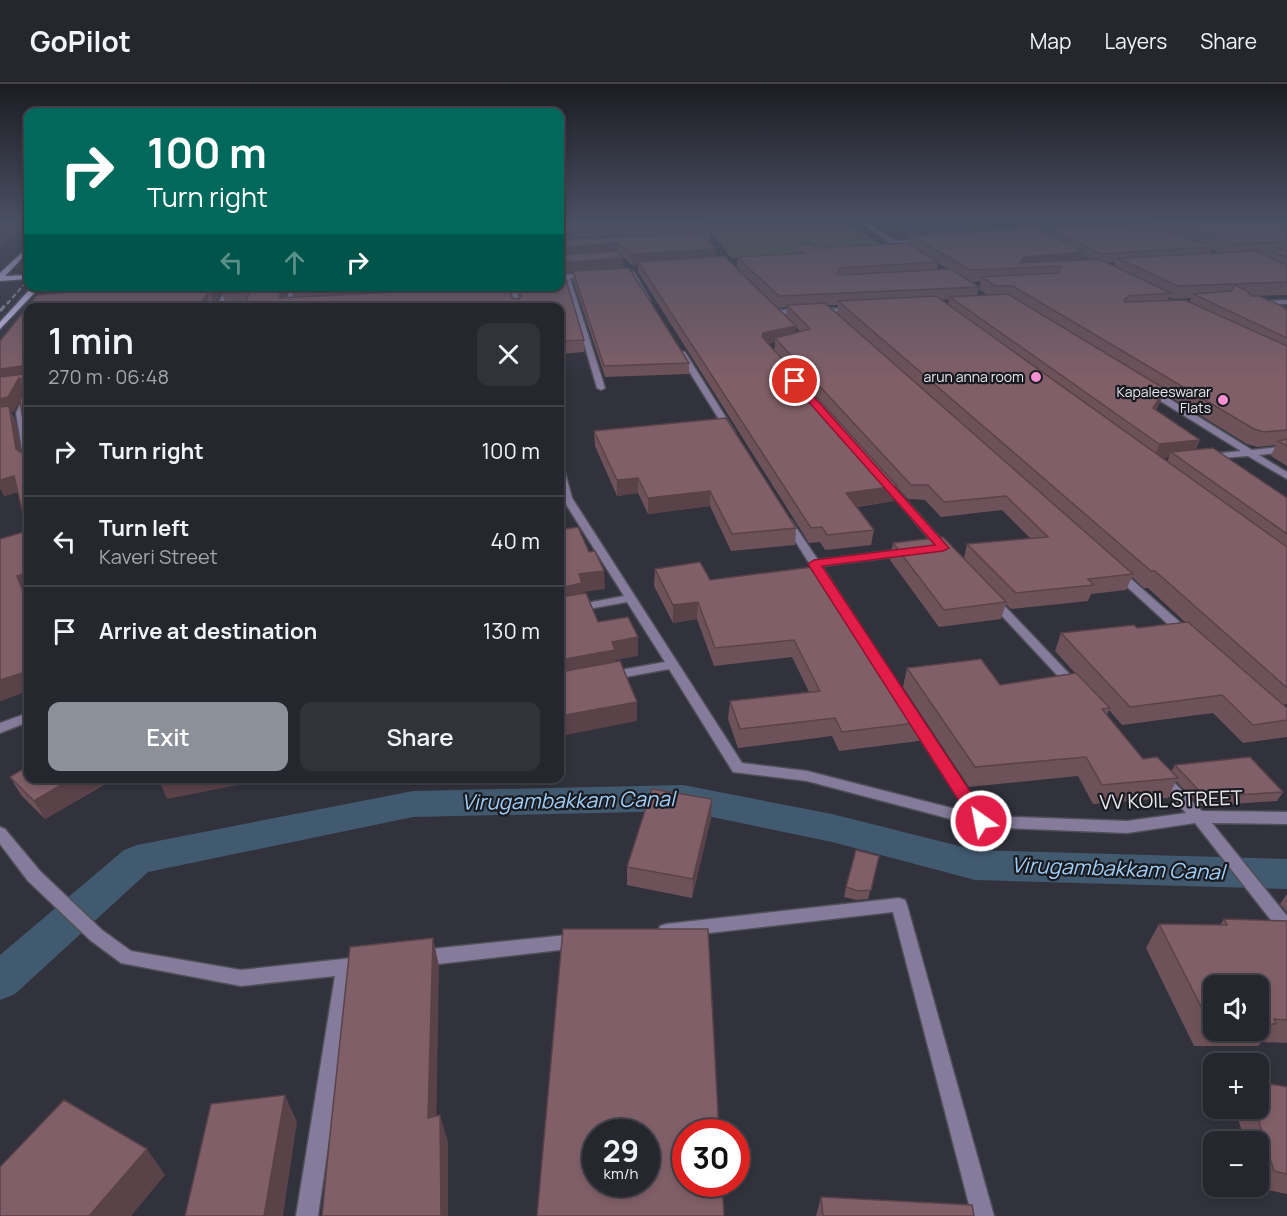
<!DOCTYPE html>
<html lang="en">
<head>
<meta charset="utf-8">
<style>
  :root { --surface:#26262e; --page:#32323a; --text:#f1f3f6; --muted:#a4a5aa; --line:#42434a; --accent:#8c9099 }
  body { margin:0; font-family:Manrope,sans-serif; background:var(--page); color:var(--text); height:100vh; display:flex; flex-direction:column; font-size:22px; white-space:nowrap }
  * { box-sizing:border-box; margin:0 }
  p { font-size:20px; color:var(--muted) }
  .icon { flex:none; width:33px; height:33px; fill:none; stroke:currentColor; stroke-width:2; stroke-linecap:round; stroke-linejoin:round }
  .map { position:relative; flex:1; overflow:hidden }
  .details { position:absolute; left:24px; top:219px; width:540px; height:480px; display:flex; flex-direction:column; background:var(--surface); border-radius:12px; box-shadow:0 3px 9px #0003,0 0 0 2px var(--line) }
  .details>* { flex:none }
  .guide { position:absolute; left:24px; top:24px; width:540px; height:183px; border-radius:12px; box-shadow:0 3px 9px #0003,0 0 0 2px var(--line); background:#00695c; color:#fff; overflow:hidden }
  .tools { position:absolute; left:1203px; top:891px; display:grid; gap:12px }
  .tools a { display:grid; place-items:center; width:66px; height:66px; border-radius:12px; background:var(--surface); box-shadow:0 3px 9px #0003,0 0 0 2px var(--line); font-size:30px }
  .speed { position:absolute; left:582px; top:1035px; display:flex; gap:12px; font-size:30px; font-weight:700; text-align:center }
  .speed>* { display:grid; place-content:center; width:78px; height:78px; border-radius:50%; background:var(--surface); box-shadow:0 3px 9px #0003,0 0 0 2px var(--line); line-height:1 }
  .speed small { font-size:15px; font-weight:400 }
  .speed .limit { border:9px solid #d22; background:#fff; color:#111 }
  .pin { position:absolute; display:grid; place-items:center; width:51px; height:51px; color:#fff; margin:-26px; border:3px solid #fff; border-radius:50%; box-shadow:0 2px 6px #0007 }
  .me { position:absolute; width:66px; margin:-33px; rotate:327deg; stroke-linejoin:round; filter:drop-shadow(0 0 4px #0008) }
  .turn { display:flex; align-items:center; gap:21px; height:126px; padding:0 24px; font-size:27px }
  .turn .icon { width:78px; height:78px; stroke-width:2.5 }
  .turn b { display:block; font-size:42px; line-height:51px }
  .lanes { display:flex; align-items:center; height:57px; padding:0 24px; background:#0003; justify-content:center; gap:30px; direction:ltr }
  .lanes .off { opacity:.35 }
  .round { display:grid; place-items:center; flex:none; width:63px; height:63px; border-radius:12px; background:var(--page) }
  .overview { display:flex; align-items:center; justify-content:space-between; height:102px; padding:0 24px }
  h1 { font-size:36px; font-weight:600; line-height:45px }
  .button { display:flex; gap:12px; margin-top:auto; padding:12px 24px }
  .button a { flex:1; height:69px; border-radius:12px; background:var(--accent); color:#fff; font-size:24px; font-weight:600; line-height:69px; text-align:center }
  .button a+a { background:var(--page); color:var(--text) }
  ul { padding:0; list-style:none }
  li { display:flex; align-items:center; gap:18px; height:90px; padding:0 24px; border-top:2px solid var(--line) }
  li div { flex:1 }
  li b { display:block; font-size:22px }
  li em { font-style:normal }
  header { display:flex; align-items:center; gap:36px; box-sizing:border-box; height:84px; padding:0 30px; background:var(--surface); border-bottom:2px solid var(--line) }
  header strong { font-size:28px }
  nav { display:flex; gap:33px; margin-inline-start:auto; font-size:21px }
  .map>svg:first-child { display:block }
  .built { fill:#3a3b4b }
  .green { fill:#5b604a }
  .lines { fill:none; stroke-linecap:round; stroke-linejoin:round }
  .canal { fill:#425a70; fill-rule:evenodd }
  .minor-casing { stroke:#4f4f59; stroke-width:3 }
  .primary-casing { stroke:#4f4f59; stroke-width:3 }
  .minor { fill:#857b9a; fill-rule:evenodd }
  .primary { fill:#d4c4f7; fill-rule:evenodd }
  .rail-far1 { stroke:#9798a1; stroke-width:2; stroke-dasharray:5 3; stroke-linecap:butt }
  .rail { stroke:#9798a1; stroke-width:3; stroke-dasharray:7 4; stroke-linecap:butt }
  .wall { fill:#6e5259; fill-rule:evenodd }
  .shaded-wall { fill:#5a4249 }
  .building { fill:#805f68; stroke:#5a4249; stroke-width:1.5; fill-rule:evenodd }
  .route { fill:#e11d48; stroke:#92132f; stroke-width:1.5 }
  .poi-dot { fill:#f690d0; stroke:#1a1b20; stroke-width:2 }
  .labels { text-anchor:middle; stroke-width:4.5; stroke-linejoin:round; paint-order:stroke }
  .far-poi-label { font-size:14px; fill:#e7e8ef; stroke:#1a1b20; text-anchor:end }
  .near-street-label { font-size:20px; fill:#e7e8ef; stroke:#1a1b20 }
  .near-water-label { font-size:21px; font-style:italic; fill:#a0cef7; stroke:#1a1b20 }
</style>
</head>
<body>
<header>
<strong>GoPilot</strong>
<nav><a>Map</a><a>Layers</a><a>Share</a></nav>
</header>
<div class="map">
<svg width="1287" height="1132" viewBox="0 0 1287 1132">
  <rect width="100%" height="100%" fill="#32323d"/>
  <path class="built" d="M888 137H1203L920 157Z"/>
  <path class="green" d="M698 137H843L891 166 731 174 716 154Z"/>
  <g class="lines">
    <path class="canal" d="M683 701 832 730 975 766 1287 775V805L975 796 832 758 683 727 413 733 148 788 15 910 0 916V871L124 766 137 761 413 707Z"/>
    <g class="minor-casing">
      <path id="minor" d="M859 137H864L895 157 926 155 929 157 899 160 903 163 898 164Z
        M630 188H634L650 216H646Z
        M587 189 589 192 570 194 605 304 601 306 597 304 565 194 560 195V191Z
        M228 202H234L221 224H215Z
        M291 202H297L289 224H283Z
        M511 202H517L520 224H514Z
        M1287 216V220L1260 221 1257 219 1260 217Z
        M853 224V226L851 227 777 230 774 228 777 226Z
        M679 267 685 268 735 348 734 350 727 348 677 268Z
        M1146 304H1152L1252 366 1287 362V368L1259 371 1287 388V395L1248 372 1208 375 1207 373 1211 370 1241 367 1146 308Z
        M25 310H28V319L24 329 28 355V381L24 378 16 329Z
        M560 382 564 385 572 414 742 679 807 687 967 728 906 633 908 630H918L985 732 1127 737 1186 729 1157 699 1155 695 1157 691 1162 690 1167 691 1202 727 1287 728V740L1212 739 1287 832V851L1281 849 1195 739 1127 749 981 743 807 697 733 688 669 585 609 596 603 592 609 588 665 578 627 518 560 530V524L624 512 562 414 560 402Z
        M886 396 889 397 948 463 949 465 948 467H940L883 401 881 399Z
        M788 435 791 436 818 476 906 465 911 468 906 471 822 482 898 600 896 603H888L783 438Z
        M1117 485 1121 486 1191 548 1193 551 1191 554H1183L1113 490 1112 488 1113 486Z
        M993 513 997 514 1078 599 1080 602 1078 605H1070L989 518 987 516 989 514Z
        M28 629V638L0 649V639Z
        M0 743 5 745 40 787 102 846 131 867 241 886 362 873 368 876 371 881 368 886 353 890 318 1132H296L335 892 241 902 121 879 90 856 28 797 0 760Z
        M899 814 905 816 907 821 994 1132H972L893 828 666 854 660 852 658 847 660 842 666 840Z
        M577 850 583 852 585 857 583 862 577 864 421 882 415 879 412 874 415 869 421 866Z"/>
    </g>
    <g class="primary-casing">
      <path id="primary" d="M28 163V168L5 192 28 191V195L0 197V189Z
        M33 202H41L0 245V238Z"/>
    </g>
    <use href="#minor" class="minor"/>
    <use href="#primary" class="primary"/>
    <path class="rail-far1" d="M7 220 28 196"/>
    <path class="rail" d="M0 227 8 218"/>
  </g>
  <path class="wall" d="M560 137 571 139 700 137 710 148V158L716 172 786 232 787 223 778 224 737 184V173L794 170 795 161 815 164 909 160 911 151H1049L1050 145 1150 140 1143 137H1287V211L1255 212 1287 224V382L1271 372 1276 361 1257 363 1247 360 1164 309 1160 318 1156 326 1196 365 1287 414V620L1283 621 1287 624V653L1243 659 1213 629 1122 641 1109 626 1107 631 1143 675 1171 688 1175 681 1283 708 1277 717 1200 722 1176 697 1168 714 1093 720 1078 692 969 703 903 603 907 584 1000 601 1075 589 1055 567 1061 549 1137 544 1185 538 1148 504H1144L1132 493 1126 506 1091 510 1088 517 1011 525 1006 520 1001 535 939 543 890 476 893 459 964 474 967 460 1030 454 1002 426 941 433 925 416 908 415 897 403 894 417 857 423 874 446 871 461 825 466 820 458 809 459 638 188V180L632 181 618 169 623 184 689 279V290L605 293 573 196V188L564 189 584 256V268L560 270V224L245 220 226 221 222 209 290 202 286 214H293L292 206 293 202H509L512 214 519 215 520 214 518 202H560ZM1212 165 1221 169H1210ZM1084 172 1092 175 1083 176ZM1106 178H1115L1114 182ZM938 179 948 185 937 186ZM981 197 979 205 988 211H977L979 203 971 198ZM1169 213 1173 215 1191 214 1190 218 1168 217ZM949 215 948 221 941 216ZM827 221H838L837 229 886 273ZM796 243 800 248 795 249ZM775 258 774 266 768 260ZM1169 373 1167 378 1162 374Z
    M43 202H225L214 221H210L209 224H28V348L23 336 20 316 14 327 11 328 15 336 21 368 22 369 24 366V342L28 352V508L25 509 28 516V607L0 617V455L27 447 18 408 4 412 0 404V257L37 211 46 210Z
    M594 347 796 444 795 461 731 467 710 422 648 430 638 409 617 412 595 362Z
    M655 485 835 519 859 543 858 549 881 588 924 638 919 657 839 667 832 652 738 664 728 635 730 617 809 608 792 573 714 582 697 535 673 539 654 502Z
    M10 693 114 695 45 735 21 711Z
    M711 734 692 814 627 801V783Z
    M879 772 868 815 856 816 844 813 846 803Z
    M1287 810V828L1280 820Z
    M1224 835 1287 837V959L1262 958 1258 962H1194L1146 864 1159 840 1220 841ZM1214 902H1258V946H1214Z
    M1287 1003V1110L1258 1104 1257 1102H1258V1058H1245L1235 1024H1258Z
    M821 1113 974 1132H816Z"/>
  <path class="shaded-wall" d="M17 137H28V140L0 163V150Z
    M618 159V169L560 173V163Z
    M716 165V175L638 178V180L632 181V170Z
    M1085 168 1082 179H1020L1024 173Z
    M623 174V185L560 189V179Z
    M43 202H118L120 208 48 214Z
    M215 202H225L214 221 211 210Z
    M283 202H290L283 224 279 214Z
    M207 210 210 221 209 224H202L200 220Z
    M796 242 795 254H775V258L763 261 762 253 763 249Z
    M22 282 28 295 19 294 25 308 14 327 11 328 15 336 23 380 0 330V285Z
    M1165 305 1160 318 1148 337 1153 324Z
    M28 335V348L23 336Z
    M1200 356 1194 370 1171 368 1169 373 1154 375 1159 360Z
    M14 392 21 407 4 412 0 404V396Z
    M638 394V409L617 412V396Z
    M897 402 894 417 844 424 846 409Z
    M710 407V422L648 430V414Z
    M604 487 605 505 583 508V517L560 523V504L579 490Z
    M28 489V508L25 509 28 516V520L17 492Z
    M698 518 697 535 673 539V521Z
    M638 553V572L616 576V585L560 595V576L612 558Z
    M28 587V607L0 617V596Z
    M637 618V637L560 652V632Z
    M73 694H114L45 735 34 717Z
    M169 694H274L167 715 159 696Z
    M712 715 711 734 692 814 693 795Z
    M433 854 439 882 436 1060 428 1034Z
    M285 1011 297 1038 283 1132H264Z
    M440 1031 448 1058V1132H441Z
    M147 1065 165 1091 131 1132H89Z"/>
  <path class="building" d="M0 137H17L0 150Z
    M560 137H569L571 139 633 137H700L710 148 702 142 560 149Z
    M1173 137H1268L1287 143V158L1232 160Z
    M1153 140 1212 163 1101 170 1050 145Z
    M1035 144 1085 168 1024 173 1020 179 1099 175 1171 209 1129 212 1124 216 1125 218 1185 216 1287 262V346L1264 348 1254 345 1013 202H995L981 193 1058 189 1061 182 970 186 911 151Z
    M700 150 716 165 632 170 618 159 560 163V155Z
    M907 159 938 178 841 184 837 189 840 191 951 185 979 203 779 212 737 173 805 169 795 161 813 160 815 164Z
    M1287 166V173L1271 167Z
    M616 167 623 174 560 179V171Z
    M1256 167 1287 181V198L1178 202 1117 174Z
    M724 172 796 242 763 249 762 253 897 402 846 409 874 446 827 451 822 443 811 444 638 178Z
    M629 184 689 279 604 282 573 187Z
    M560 186H563L584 256 560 257V224H243L250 208 222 209 226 202H283L279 214 509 202 512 214 519 215 521 212 519 202H560Z
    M1235 201 1247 207 1251 212H1259L1287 224H1284L1287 226V254L1193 210 1231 207Z
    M119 202H215L211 210H207L200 220H197L196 224H28V335L23 336 20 316 24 306 25 297 19 294 8 313 0 315V293L23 290 25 284 22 282 0 285V257L37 211 120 203Z
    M293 202H356L292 206Z
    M1008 210 1165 305 1153 324 1200 356 1159 360 950 213Z
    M936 212 1287 463V603H1286L1155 487H1151L838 217Z
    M825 219 1133 490 1088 495 1094 501 1016 509 967 460 1048 453 1006 412 944 418 928 401H911L775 254 810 245 787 221Z
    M9 322 16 365 22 369 24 366V342L28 352V489L17 492 28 520V587L0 596V455L27 447 14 392 0 396V323Z
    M726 334 796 444 732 450 710 407 648 414 638 394 617 396 594 347Z
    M1287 355V362L1278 357Z
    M1213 364 1287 414V450L1171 368Z
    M578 443 589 468 595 467 604 487 579 490 582 499 560 504V446Z
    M943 453 1006 518 944 526 893 459Z
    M700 478 710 496 812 483 835 519 844 518 859 543H855L881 588 890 587 924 638 842 648 835 634 740 645 730 617 820 607 794 556 715 564 698 518 673 521 655 485Z
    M586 509 598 538 628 533 638 553 612 558 615 566 560 576V513Z
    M1188 538 1287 624V636L1253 641 1222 611 1130 623 1061 549 1134 541 1137 544Z
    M981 575 1000 601 1076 589 1110 624 1102 625 1143 675 1157 673 1178 694 1102 701 1086 673 975 683 907 584Z
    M620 577 637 618 560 632V588Z
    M1250 673 1283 708 1205 713 1175 681Z
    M28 682V694H73L34 717 10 693Z
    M652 705 712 715 693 795 627 783Z
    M856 766 879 772 871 806 858 807 846 803Z
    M1224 835 1287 837V936L1274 935 1276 940H1258V902H1214V940H1210L1159 840 1227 841Z
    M563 845H708L719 1048H686V1100H722L724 1132H537ZM596 1048H646V1100H596Z
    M433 854 428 1034 440 1031 441 1132H322L330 1051 350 863Z
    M1258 998 1287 1003V1090L1274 1087 1255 1024H1258Z
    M285 1011 264 1132H185L211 1020Z
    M64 1016 147 1065 89 1132H0V1083Z
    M821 1113 972 1121 974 1132H823Z"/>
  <linearGradient id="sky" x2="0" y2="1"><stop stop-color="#1c1c22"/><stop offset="0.46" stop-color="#494f62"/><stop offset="1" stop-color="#494f62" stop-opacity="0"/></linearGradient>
  <rect width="1287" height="295" fill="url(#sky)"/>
  <path class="route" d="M792 295H798L949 464 943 467 822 482 987 733 989 737 987 742 981 744 975 742 808 480 814 476 935 461 792 299Z"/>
  <g class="poi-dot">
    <circle cx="1036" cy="293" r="6"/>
    <circle cx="1223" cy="316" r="6"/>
  </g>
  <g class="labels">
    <g class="far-poi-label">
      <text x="1024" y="298">arun anna room</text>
      <text x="1211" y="313">Kapaleeswarar<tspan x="1211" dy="16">Flats</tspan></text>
    </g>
    <g class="near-street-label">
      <text transform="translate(1171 716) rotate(-2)" y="7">VV KOIL STREET</text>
    </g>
    <g class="near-water-label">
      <text transform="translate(568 717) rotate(-1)" y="7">Virugambakkam Canal</text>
      <text transform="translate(1118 785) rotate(2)" y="7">Virugambakkam Canal</text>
    </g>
  </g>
</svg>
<div class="tools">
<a><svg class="icon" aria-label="sound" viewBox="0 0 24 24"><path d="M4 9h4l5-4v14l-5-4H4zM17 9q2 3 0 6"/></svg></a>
<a>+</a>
<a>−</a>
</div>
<div class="speed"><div>29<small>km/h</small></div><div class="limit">30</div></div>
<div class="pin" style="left:795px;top:297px;background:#d93025"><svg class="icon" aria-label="arrive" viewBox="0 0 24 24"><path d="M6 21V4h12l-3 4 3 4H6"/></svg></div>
<svg class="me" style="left:981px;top:737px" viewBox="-20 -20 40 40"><circle r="17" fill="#e11d48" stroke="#fff" stroke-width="3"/><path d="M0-11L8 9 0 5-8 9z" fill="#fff"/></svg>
<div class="guide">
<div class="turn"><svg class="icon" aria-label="right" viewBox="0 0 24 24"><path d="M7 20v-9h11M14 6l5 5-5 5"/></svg><div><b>100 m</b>Turn right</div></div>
<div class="lanes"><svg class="icon off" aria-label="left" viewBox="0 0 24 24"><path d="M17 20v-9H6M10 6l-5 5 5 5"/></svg><svg class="icon off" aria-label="ahead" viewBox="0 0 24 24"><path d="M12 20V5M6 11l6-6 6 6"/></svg><svg class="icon" aria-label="right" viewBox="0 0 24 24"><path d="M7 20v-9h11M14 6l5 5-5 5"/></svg></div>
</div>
<section class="details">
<div class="overview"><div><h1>1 min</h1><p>270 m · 06:48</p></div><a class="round"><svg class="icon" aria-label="close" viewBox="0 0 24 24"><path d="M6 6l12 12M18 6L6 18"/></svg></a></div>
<ul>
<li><svg class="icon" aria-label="right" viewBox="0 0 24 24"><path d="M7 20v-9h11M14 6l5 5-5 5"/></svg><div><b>Turn right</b></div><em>100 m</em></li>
<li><svg class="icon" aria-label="left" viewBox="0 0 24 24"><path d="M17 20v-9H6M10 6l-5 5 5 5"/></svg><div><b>Turn left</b><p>Kaveri Street</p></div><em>40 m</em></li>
<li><svg class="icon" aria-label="arrive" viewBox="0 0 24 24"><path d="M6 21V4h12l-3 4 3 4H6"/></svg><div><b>Arrive at destination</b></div><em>130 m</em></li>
</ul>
<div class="button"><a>Exit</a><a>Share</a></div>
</section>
</div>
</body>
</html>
